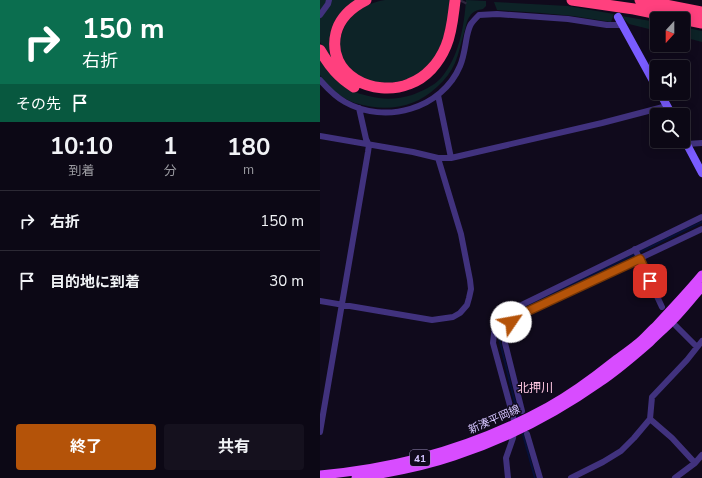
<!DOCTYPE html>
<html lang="ja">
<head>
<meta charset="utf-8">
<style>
  :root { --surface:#0c0815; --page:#15111e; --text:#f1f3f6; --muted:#9a9aa0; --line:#2c2934; --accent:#b45309 }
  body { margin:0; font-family:"Nunito Sans","Noto Sans JP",sans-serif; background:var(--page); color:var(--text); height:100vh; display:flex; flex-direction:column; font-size:15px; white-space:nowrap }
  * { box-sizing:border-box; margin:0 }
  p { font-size:13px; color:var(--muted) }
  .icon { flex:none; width:22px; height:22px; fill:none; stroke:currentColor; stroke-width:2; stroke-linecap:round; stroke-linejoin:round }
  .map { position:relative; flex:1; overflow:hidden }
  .drawer { display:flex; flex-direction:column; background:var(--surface); width:320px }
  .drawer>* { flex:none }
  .banner { background:#0b6e4f; color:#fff; overflow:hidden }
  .needle { width:26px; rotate:201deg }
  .fabs { position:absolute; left:330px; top:12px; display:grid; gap:8px }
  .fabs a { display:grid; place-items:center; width:40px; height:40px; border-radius:4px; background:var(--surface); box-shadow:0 2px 10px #0003,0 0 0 1px var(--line); font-size:20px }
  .pin { position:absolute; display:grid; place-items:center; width:34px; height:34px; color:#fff; margin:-17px; border-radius:8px; box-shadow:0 2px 6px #0006 }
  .me { position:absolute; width:44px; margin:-22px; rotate:57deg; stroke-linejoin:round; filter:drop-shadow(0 0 3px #0008) }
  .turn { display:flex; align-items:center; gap:14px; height:84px; padding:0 16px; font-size:18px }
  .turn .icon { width:52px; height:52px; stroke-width:2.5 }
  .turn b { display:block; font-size:28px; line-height:34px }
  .then { display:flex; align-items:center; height:38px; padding:0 16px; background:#0003; gap:8px; font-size:15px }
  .eta { display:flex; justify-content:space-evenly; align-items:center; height:68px; text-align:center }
  .eta b { font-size:24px; font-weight:700; line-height:28px }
  .cta { display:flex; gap:8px; margin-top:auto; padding:8px 16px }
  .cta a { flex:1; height:46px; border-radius:4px; background:var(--accent); color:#fff; font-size:16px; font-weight:700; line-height:46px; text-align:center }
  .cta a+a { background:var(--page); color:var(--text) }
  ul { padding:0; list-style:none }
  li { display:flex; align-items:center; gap:12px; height:60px; padding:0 16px; border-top:1px solid var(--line) }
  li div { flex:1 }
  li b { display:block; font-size:15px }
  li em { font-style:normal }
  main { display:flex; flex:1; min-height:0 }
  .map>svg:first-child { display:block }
  .grass { fill:#0d2327 }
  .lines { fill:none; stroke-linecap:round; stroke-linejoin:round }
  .stream { stroke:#06103a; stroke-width:2 }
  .highway-tunnel { stroke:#2e263e; stroke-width:11; stroke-dasharray:11 5.5; stroke-linecap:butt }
  .street { stroke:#41327e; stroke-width:6 }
  .secondary { stroke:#7a5cff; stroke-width:8 }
  .primary { stroke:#d84cff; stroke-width:9 }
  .highway { stroke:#ff407e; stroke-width:11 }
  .route-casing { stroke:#753606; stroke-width:10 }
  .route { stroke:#b45309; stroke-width:7 }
  .labels { text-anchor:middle; stroke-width:3; stroke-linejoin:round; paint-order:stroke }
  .shield { fill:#100a1c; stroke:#9a8dbb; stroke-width:1 }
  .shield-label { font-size:10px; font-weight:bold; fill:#d5c5ff }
  .street-label { font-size:11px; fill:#d5c5ff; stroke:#100a1c }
  .neighbourhood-label { font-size:12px; fill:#ffc7e2; stroke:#100a1c }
</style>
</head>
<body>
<main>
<section class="drawer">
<div class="banner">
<div class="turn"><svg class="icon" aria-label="right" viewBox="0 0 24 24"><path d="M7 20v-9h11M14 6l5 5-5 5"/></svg><div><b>150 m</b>右折</div></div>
<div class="then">その先<svg class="icon" aria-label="arrive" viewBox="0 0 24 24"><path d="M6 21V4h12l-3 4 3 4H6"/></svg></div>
</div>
<div class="eta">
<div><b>10:10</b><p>到着</p></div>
<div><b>1</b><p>分</p></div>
<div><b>180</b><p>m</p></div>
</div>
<ul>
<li><svg class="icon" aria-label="right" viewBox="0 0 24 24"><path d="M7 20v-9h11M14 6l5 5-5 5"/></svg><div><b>右折</b></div><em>150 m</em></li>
<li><svg class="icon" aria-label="arrive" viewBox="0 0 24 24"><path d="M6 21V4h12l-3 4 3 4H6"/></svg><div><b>目的地に到着</b></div><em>30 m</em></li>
</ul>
<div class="cta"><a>終了</a><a>共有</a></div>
</section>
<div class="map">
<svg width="382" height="478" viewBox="0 0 382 478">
  <rect width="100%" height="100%" fill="#100a1c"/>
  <path class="grass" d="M0 0H38L30 5 13 58 11 59 0 42Z
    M65 0H129C130 13 128 24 124 36 122 41 121 46 119 51 117 55 113 59 110 63 95 80 77 85 55 82 50 81 45 80 41 77 36 74 31 69 27 65 18 53 18 41 24 28 32 11 48 3 65 0Z
    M146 0 166 1V6L163 9C158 10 153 11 150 16 146 21 146 28 144 33 141 43 139 53 135 63 131 72 125 80 117 87 94 109 65 112 35 103 22 99 7 86 0 75V59C7 67 14 77 22 85 32 93 47 96 59 98 70 100 81 98 92 95 102 91 114 86 121 78 139 57 144 27 146 0Z
    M174 2 248 6 294 14 291 22 253 16 221 13 177 10Z
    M301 16 337 22V31L309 24Z
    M363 27 382 31V42L363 37Z"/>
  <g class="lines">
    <path class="stream" d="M199 419 179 338 183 325 191 314 382 222
      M202 431 215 478"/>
    <path class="highway-tunnel" d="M141 2 142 0"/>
    <path class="street" d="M0 15 8 4 9 0
      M0 80C7 88 16 97 25 102 65 125 122 109 140 66 144 57 145 46 147 36 148 32 149 27 151 24 153 21 156 18 159 15L177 14 248 19 287 25H303
      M118 95 131 158
      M0 136 93 152 118 158H131L282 123 347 106
      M367 144 382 143
      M315 249 342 307
      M0 301 112 320 133 317 140 313 147 305 149 298 151 289 150 280 141 234 118 158
      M185 317 191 322 193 319 204 313 382 229
      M191 322 185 332V343L202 411
      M356 326 377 347
      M330 419 352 438 375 463
      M0 432 48 152 49 145 46 139 39 108
      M207 434 220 478
      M188 478 186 458 193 438 195 424 173 343C174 335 174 325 180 319 184 316 185 317 187 312L382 217
      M251 478 283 462 301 451 314 438 330 419 332 397 367 360 382 341
      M355 478 375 463 382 455"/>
    <path class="secondary" d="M298 17 337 88
      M340 93 352 115
      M363 137 382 173"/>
    <path class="primary" d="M0 475C81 468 157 446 228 407 251 394 273 378 293 362 301 356 310 350 317 344 324 339 329 332 335 327 351 310 367 293 382 275
      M36 478C69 473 102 467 134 456 186 439 236 413 280 382 298 370 314 356 330 342 337 335 345 328 352 321 363 310 372 298 382 287"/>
    <path class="highway" d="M46 0C32 7 20 17 16 33 6 75 54 98 89 84 106 78 119 63 126 46 132 32 133 16 135 1
      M252 0 314 9 382 23
      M320 0 382 12
      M0 50C10 67 18 77 34 87"/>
  </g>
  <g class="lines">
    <g class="route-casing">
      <path id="route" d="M191 322 193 319 204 313 320 259 330 281"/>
    </g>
    <use href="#route" class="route"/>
  </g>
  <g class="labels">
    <rect class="shield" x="90" y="450" width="20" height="16" rx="3"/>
    <g class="shield-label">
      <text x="100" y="462">41</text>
    </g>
    <g class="street-label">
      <text transform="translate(174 419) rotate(-24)" y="4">新湊平岡線</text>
    </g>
    <g class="neighbourhood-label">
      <text x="215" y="392">北押川</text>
    </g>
  </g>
</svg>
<div class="fabs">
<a><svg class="needle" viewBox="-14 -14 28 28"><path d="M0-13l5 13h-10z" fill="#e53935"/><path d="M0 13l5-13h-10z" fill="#9a9aa0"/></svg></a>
<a><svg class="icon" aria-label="sound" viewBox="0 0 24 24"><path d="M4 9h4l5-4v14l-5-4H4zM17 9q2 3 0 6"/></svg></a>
<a><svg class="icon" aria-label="search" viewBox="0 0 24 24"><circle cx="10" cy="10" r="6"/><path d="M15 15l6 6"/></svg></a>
</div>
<div class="pin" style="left:330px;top:281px;background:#d93025"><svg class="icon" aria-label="arrive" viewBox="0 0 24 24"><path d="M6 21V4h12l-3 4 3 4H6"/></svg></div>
<svg class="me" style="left:191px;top:322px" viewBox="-20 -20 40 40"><circle r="19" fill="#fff"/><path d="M0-13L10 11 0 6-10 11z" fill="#b45309"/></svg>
</div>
</main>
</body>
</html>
